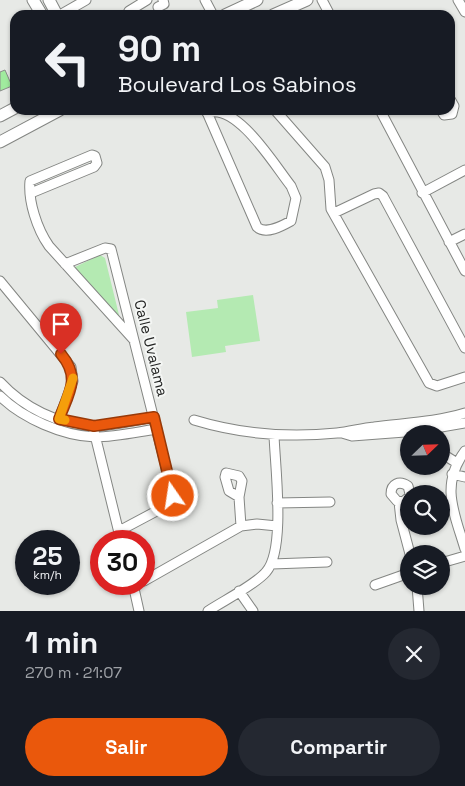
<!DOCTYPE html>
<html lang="es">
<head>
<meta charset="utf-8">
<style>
  :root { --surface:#171b24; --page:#242831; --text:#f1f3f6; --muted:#9ea1a6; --accent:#ea580c }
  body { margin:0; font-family:"Space Grotesk",sans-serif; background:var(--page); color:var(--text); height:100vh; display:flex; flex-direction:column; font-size:19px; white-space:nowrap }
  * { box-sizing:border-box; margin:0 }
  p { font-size:16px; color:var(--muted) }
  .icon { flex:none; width:28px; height:28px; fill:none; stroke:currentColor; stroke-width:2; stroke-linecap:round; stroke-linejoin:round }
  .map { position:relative; height:611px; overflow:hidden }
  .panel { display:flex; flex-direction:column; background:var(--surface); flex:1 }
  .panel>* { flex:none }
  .hud { position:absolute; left:10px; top:10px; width:445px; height:105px; border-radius:15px; box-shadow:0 1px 4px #0004; background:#171b24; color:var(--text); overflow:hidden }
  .needle { width:32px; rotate:67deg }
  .fabs { position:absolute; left:400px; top:425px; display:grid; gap:10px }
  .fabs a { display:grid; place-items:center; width:50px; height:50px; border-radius:50%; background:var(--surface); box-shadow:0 1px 4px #0004; font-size:25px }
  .speed { position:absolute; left:15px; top:530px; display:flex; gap:10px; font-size:25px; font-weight:700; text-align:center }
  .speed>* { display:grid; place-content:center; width:65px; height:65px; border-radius:50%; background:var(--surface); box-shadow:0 1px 4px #0004; line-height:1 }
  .speed small { font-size:12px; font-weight:400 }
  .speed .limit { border:8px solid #d22; background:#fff; color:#111 }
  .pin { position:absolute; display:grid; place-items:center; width:42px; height:42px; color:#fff; margin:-51px -21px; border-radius:50% 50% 50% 0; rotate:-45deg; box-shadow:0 0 5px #0007 }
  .pin .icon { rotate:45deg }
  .me { position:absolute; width:55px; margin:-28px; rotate:347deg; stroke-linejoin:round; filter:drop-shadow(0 0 4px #0008) }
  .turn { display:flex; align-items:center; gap:18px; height:105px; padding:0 25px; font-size:22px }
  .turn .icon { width:65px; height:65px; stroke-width:2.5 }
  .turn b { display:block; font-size:35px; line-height:42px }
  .round { display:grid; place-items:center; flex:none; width:52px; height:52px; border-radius:26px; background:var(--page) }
  .headline { display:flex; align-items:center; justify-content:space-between; height:85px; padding:0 25px }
  h1 { font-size:30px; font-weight:700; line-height:38px }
  .button { display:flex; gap:10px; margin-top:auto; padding:10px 25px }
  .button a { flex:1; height:58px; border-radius:30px; background:var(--accent); color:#fff; font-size:20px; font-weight:700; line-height:58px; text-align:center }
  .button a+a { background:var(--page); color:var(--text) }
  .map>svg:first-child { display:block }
  .green { fill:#b4eab2 }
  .building { fill:#a0eb9e; stroke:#898b89 }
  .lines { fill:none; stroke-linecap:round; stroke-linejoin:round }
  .minor-casing { stroke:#848683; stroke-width:11 }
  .major-casing { stroke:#848683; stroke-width:13 }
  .minor { stroke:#fff; stroke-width:9 }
  .major { stroke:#fff; stroke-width:11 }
  .route-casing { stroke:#983908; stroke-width:12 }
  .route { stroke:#ea580c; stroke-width:9 }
  .slow { stroke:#f59e0b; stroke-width:9 }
  .labels { text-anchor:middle; stroke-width:4; stroke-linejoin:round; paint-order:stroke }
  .street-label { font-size:15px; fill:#212221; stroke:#f4f6f4 }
</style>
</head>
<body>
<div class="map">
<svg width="465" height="611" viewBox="0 0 465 611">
  <rect width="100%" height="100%" fill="#e7e9e6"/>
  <path class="green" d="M100 255 105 258 120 319 73 268Z
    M253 295 260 341 225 346 226 352 192 357 186 312 218 308 217 300Z"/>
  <path class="building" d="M5 70 12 86 0 91V72Z"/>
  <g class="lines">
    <g class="minor-casing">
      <path id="minor" d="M205 0 213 15
        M322 0 330 15
        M458 0 465 12
        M158 7 164 4 163 0
        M60 15 86 0
        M127 15 129 11 147 0
        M206 110 257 227C266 235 282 226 291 221L296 198 291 186C275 166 237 102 207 113
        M275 110 325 167 329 180 331 209 429 383 437 386 465 377
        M380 110 465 271
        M441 110 444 115 452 114 454 106 450 99
        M31 193 94 167 97 163 95 156 92 155 30 181C28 201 37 229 49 246L134 340
        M422 193 465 170
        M334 213 374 194 379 193 383 196 465 348
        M449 242 465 234
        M65 264 105 248 111 249 172 491 173 498 166 506 119 531
        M0 281 71 367 73 381 59 419
        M0 382C23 407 58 425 93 426 113 426 135 420 154 417
        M0 396C22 418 63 436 95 437 115 437 137 432 157 429
        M194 420C240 434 289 438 337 433 349 432 362 428 374 427 404 423 436 422 465 413
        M94 431 121 541
        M342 433 352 436 418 431 465 423
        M465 451C440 485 454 512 465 549
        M441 453 457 463
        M452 474 465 477
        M239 497 229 491 225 477 226 473 239 476 242 481 239 497 241 526
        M409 497 403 502 397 501 391 494C391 484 399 480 408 486L410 494
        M399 502 401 520 410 554
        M277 503 330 502
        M441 563 465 556
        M272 564 327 562
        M144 581 241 526 257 524 277 526
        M133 584 139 611
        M375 585 409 573
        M417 586 419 611
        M239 591 253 611
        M208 611C223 601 255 585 266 572 286 550 275 466 274 435"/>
    </g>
    <g class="major-casing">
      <path id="major" d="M33 0 42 15
        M49 0 57 15
        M225 15 257 0
        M273 15 307 0
        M0 116 15 108
        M0 142 60 110"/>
    </g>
    <use href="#minor" class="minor"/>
    <use href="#major" class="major"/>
  </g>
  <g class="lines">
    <g class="route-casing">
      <path id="route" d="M61 354C81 378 69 393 59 419L94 426 154 417 173 496"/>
    </g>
    <use href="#route" class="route"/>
    <path class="slow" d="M65 420 59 419 73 378"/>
  </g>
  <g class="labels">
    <g class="street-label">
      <text transform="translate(151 348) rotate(76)" y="5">Calle Uvalama</text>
    </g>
  </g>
</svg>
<div class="fabs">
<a><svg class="needle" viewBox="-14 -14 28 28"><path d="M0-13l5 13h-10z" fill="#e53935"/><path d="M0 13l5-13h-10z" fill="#9ea1a6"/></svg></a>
<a><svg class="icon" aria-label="search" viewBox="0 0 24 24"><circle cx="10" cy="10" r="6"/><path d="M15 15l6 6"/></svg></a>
<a><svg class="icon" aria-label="layers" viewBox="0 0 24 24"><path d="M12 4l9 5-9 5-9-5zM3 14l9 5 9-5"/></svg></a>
</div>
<div class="speed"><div>25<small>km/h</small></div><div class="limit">30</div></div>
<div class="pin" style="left:61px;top:354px;background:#d93025"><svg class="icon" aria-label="arrive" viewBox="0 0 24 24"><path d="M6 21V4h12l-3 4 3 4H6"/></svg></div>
<svg class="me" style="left:173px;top:496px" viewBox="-20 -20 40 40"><circle r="17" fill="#ea580c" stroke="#fff" stroke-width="3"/><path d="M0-11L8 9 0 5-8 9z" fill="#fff"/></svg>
<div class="hud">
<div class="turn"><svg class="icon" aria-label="left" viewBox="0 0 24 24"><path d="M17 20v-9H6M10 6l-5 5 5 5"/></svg><div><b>90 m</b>Boulevard Los Sabinos</div></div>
</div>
</div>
<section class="panel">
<div class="headline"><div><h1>1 min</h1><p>270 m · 21:07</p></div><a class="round"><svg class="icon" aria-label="close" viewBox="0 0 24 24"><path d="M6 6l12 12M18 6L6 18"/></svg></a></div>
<div class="button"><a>Salir</a><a>Compartir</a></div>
</section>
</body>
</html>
